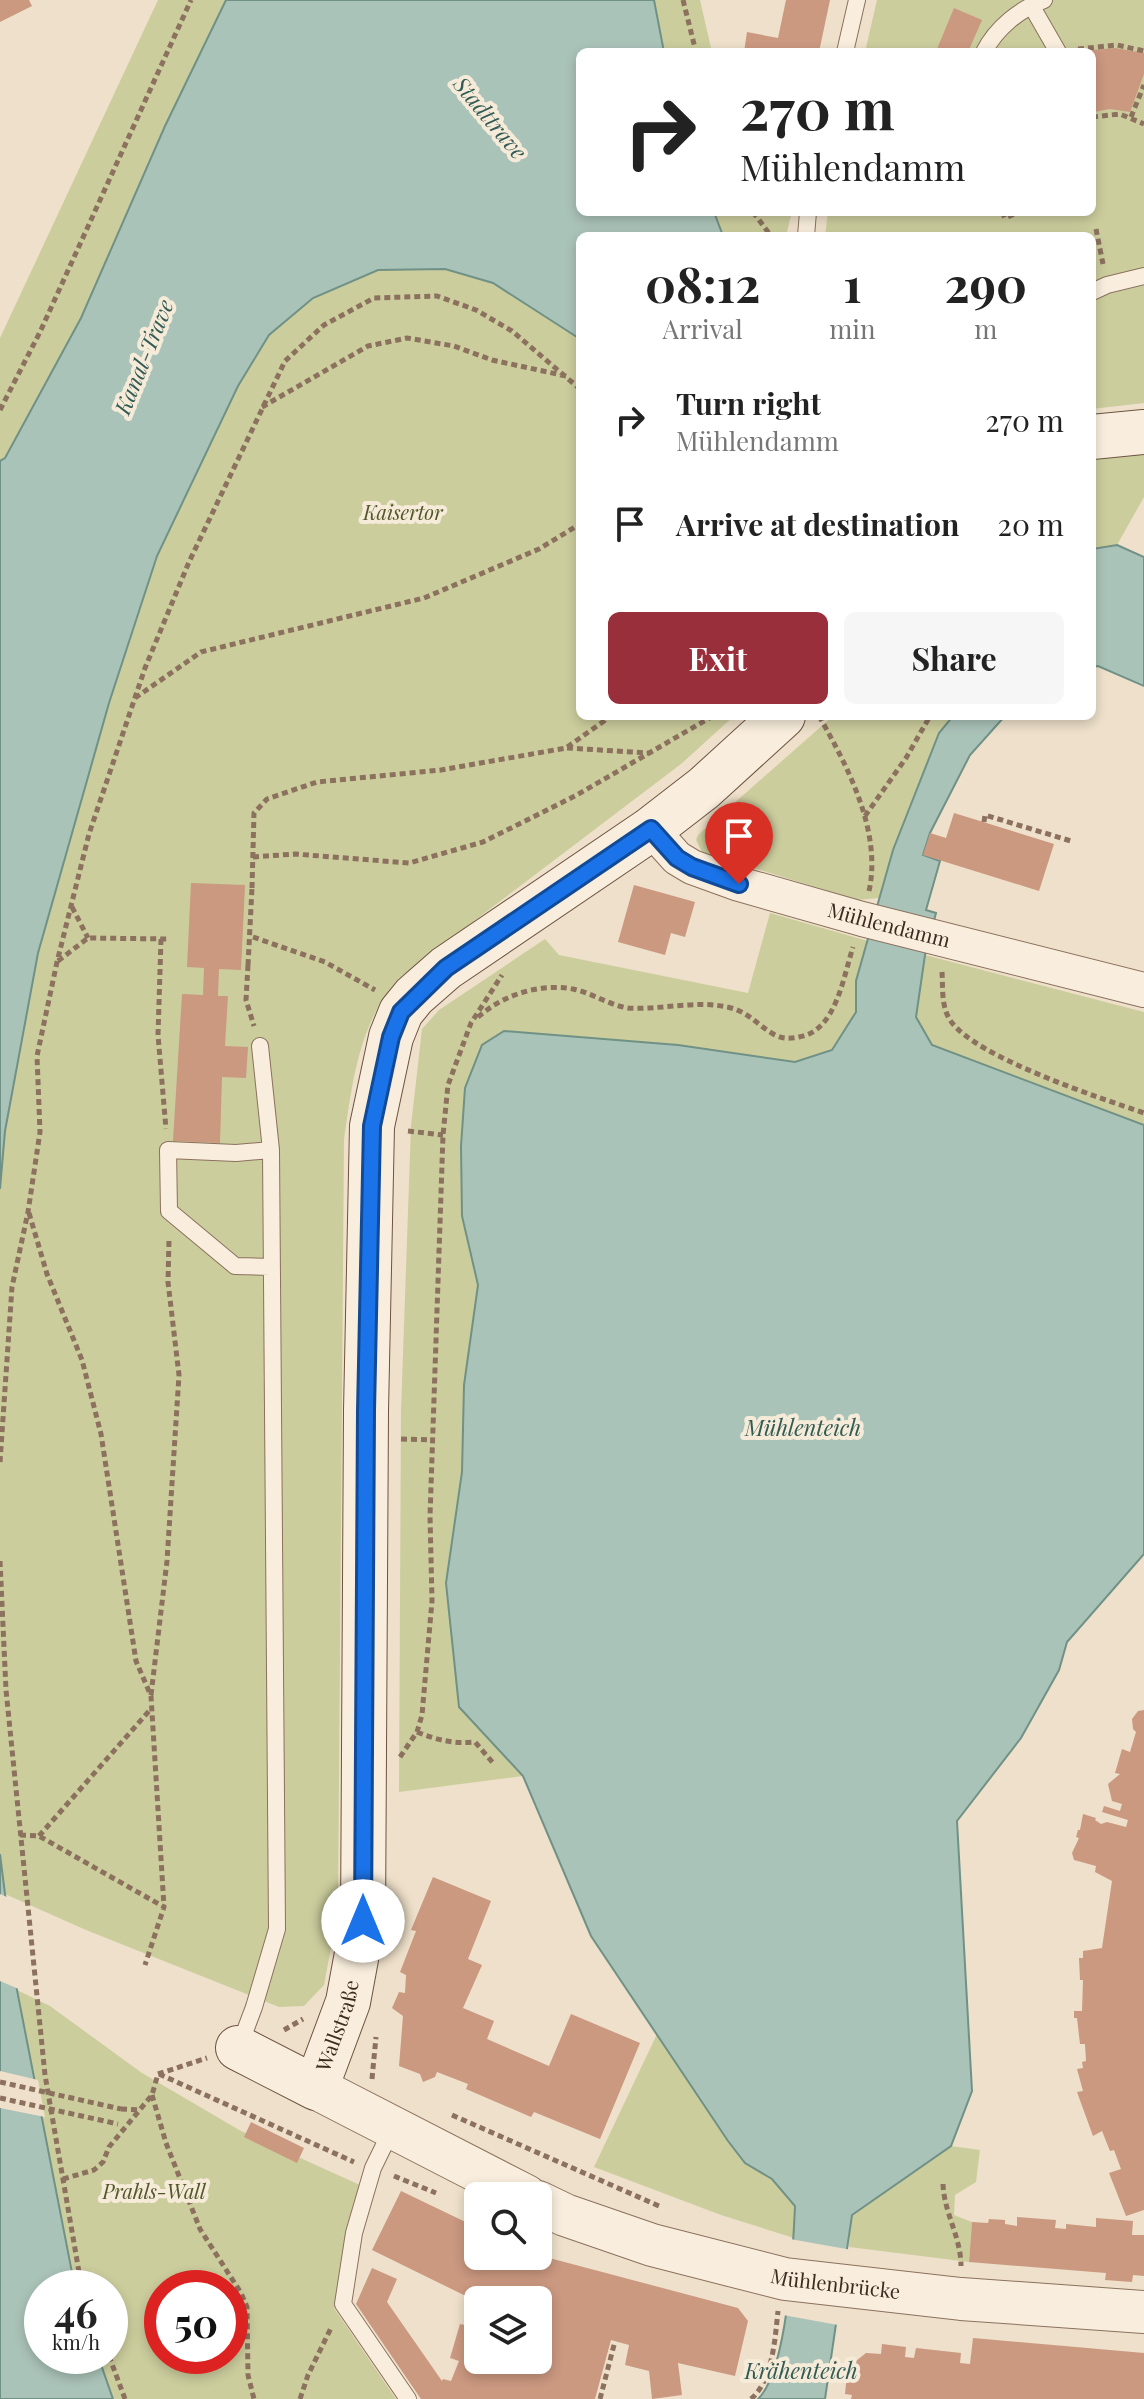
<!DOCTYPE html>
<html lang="en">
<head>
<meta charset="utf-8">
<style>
  :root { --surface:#fff; --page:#f6f6f6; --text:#222; --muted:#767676; --accent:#992f3a }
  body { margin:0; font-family:"Playfair Display",serif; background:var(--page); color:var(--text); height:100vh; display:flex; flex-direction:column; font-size:30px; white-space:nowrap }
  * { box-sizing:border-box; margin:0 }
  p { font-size:26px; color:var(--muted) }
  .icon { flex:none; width:44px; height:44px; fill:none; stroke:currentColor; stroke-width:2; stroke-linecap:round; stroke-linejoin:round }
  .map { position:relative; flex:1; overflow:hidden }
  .sheet { position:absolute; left:576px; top:232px; width:520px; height:488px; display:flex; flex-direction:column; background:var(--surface); border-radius:12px; box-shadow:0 4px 12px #0003 }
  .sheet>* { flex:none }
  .guide { position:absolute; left:576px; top:48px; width:520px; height:168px; border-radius:12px; box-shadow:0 4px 12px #0003; background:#fff; color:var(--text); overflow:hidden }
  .controls { position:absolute; left:464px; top:2182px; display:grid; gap:16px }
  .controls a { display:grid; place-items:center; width:88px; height:88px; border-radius:12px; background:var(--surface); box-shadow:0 4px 12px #0003; font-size:40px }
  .speed { position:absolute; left:24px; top:2270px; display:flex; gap:16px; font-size:40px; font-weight:700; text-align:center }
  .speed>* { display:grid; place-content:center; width:104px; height:104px; border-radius:50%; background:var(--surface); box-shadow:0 4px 12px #0003; line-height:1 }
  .speed small { font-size:20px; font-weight:400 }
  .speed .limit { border:12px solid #d22; background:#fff; color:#111 }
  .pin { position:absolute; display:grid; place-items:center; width:68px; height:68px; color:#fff; margin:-82px -34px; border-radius:50% 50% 50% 0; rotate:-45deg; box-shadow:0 0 8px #0007 }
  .pin .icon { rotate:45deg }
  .me { position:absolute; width:88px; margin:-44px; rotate:0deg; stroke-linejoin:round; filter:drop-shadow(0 0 6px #0008) }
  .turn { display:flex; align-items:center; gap:28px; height:168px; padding:0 32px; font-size:36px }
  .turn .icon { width:104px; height:104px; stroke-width:2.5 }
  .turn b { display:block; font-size:56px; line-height:68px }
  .eta { display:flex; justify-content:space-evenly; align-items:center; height:136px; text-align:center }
  .eta b { font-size:48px; font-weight:700; line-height:56px }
  .cta { display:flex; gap:16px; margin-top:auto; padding:16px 32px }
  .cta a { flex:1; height:92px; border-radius:12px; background:var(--accent); color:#fff; font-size:32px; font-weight:700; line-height:92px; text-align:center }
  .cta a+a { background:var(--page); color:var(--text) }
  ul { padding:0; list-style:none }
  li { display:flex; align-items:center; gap:24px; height:104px; padding:0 32px }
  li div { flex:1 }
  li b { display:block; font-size:30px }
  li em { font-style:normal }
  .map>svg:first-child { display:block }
  .green { fill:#cccd9d; fill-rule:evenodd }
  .water { fill:#aac3b9; stroke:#709186; stroke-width:2 }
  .pier { fill:#eee0ca }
  .building { fill:#cb9880 }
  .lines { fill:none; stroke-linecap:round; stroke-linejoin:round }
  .service-casing { stroke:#8b715e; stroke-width:18 }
  .minor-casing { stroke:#8b715e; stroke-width:36 }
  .tertiary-casing { stroke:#8b715e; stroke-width:44 }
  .secondary-casing { stroke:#6d5341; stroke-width:46 }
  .path { stroke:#8b715e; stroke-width:5; stroke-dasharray:6 4; stroke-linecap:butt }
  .service { stroke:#f9eedd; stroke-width:16 }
  .minor { stroke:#f9eedd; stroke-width:34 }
  .tertiary { stroke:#f9eedd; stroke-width:42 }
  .secondary { stroke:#f9eedd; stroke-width:44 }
  .path-bridge { stroke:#8b715e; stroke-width:5; stroke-dasharray:6 4; stroke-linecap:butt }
  .route-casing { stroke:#114b97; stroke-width:20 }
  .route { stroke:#1a73e8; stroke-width:14 }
  .labels { text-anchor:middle; stroke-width:8; stroke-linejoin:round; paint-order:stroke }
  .park-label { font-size:20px; font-style:italic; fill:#505728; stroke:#f6ebd9 }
  .street-label { font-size:20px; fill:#3c2b21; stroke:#f6ebd9 }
  .water-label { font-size:22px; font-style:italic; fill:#315b54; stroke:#f6ebd9 }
</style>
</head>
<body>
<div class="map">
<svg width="1144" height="2399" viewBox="0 0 1144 2399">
  <rect width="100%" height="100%" fill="#eee0ca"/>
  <path class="green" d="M158 0H226L165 126 81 318 5 458 0 461V338Z
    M654 0H700L712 52H664Z
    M877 0H1144V403L1092 409V236H825L828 212H1092V52H865Z
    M714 212H792L786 236H723Z
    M445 269 493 283 580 339V716H734L681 764 399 978C359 1022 352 1084 344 1140L338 1911 324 1985 304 2006 279 2007 86 1930 5 1894 0 1854V1189L5 1131 38 953 109 703 157 556 238 386 269 335 313 298 379 270Z
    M1125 453H1144V497L1117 545 1092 549V460Z
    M833 716H953L939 733 893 849 879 898 857 900 702 852 696 840 698 835Z
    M770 913 868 941 856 981V1012L832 1050 795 1062 678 1045 504 1031 482 1045 465 1089 461 1146 462 1216 478 1285 464 1385 459 1707 523 1776 399 1792 401 1411 411 1126 422 1029 439 1010 545 939 559 955 748 993Z
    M925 955 1144 1012V1125L932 1045 916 1017Z
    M17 1990 50 2006 142 2073 241 2131 360 2185 347 2233 334 2308 396 2399H113L98 2356H110V2288H75L72 2280ZM162 2288H230V2356H162Z
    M657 2034 745 2163 772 2179 796 2206 794 2238 721 2215 594 2167Z
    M951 2146 980 2150 976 2182 955 2195 954 2215 972 2222 969 2262 849 2247 851 2215Z"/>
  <path class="water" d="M226 0H654L664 52H580V212H714L723 236H580V339L493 283 445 269 378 270 313 298 269 335 238 386 157 556 109 703 38 953 5 1131 0 1189V461L5 458 81 318 165 126Z
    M1117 545 1144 557V686L1098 666 1092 667V549Z
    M953 716H1005L970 755 930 833 923 855 940 861 926 910 936 913 925 955 916 1017 932 1045 1144 1125V1554L1067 1642 1059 1670 1021 1738 957 1821 972 2091 951 2146 852 2215 825 2399H758C788 2370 793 2249 795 2206L772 2179 745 2163 728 2141 591 1936 523 1776 459 1707 446 1583 462 1472 464 1385 478 1285 462 1216 461 1146 465 1088 482 1045 504 1031 678 1045 795 1062 832 1050 856 1012V981L893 850 939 733Z
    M0 1854 17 1990 75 2288H42V2356H98L113 2399H0Z"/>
  <path class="pier" d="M0 1894 9 1898 21 1990 0 1981Z
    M0 2071 38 2080 45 2117 0 2108Z
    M790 2239 852 2250 838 2325 783 2315Z"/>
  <path class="building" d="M0 0H29L32 6 0 22Z
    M786 0H830L819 52H744L747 32 778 38Z
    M954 8 982 20 968 52H944L937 49Z
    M1115 48 1144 53V74L1130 112 1110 109 1094 112 1092 50Z
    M954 813 1054 844 1039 891 923 855 930 833 946 838Z
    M191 883 245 885 241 970 219 969 218 996H228L225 1046 248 1047 246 1078 222 1077 220 1143 173 1141 182 994 203 995 204 968 187 967Z
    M634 885 695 902 685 937 671 933 665 955 618 942Z
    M1144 1710V2210L1126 2216 1109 2173 1121 2169 1114 2150 1110 2151 1102 2131 1093 2136 1077 2092 1083 2091 1077 2069 1083 2068 1082 2062 1086 2061 1085 2044H1080L1077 2018H1074V2011H1082L1083 1980H1080L1079 1958H1083V1951L1102 1948 1112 1881 1095 1872 1096 1866 1074 1860 1072 1853 1079 1838 1076 1837 1078 1830H1080L1083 1814 1096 1818 1095 1820 1101 1824 1107 1822 1126 1827 1128 1820 1102 1812 1104 1806 1120 1811 1122 1804 1112 1801 1108 1784 1120 1774 1115 1773 1122 1749 1130 1752 1136 1732 1133 1729 1132 1719 1138 1711Z
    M433 1877 491 1901 468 1959 482 1965 463 2008 494 2021 487 2039 549 2066 571 2014 640 2043 600 2139 534 2112 531 2117 466 2089 468 2084 437 2072 435 2077 423 2082 420 2074 399 2066 403 2016 392 2008 399 1992 405 1993 406 1975 400 1972 416 1931 411 1930Z
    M251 2122 304 2148 297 2163 244 2137Z
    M401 2191 478 2228V2256L538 2255 738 2308 748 2321 735 2376 678 2363 682 2395 652 2399 649 2371 625 2365 629 2345 611 2340 595 2399H421L356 2304 372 2268 397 2279 387 2302 442 2381 443 2379 451 2381 459 2361 450 2358 460 2324 478 2328V2360H538V2300H478V2302L372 2250Z
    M1017 2217 1056 2220 1055 2228 1066 2229V2224L1096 2227V2218L1133 2221 1132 2235H1144V2276L1133 2275 1132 2282 1105 2280 1106 2273 969 2262 972 2222 988 2223 989 2219 1005 2220V2224L1017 2226Z
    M973 2338 1144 2353V2399H851L852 2395 845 2394 847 2373H854L856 2361 866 2353 881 2354 882 2344 906 2347 905 2357 914 2358 916 2348 961 2353 960 2363 970 2364Z"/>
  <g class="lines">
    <g class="service-casing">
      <path id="service" d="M1031 5 1058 52
        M845 52 857 0
        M984 52C996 28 1020 9 1044 0
        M806 236 808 212
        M1092 292 1107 285 1144 276
        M270 1267 235 1266 169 1211 168 1150 236 1153 271 1150
        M239 2047 254 2007 277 1929 271 1150 260 1046
        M392 2129 373 2168 354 2233 343 2304 408 2399"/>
    </g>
    <g class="minor-casing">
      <g id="minor">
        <path id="s1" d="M651 829 677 858 692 867 739 884 862 919 1144 990"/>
      </g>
    </g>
    <g class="tertiary-casing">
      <g id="tertiary">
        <path d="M316 2088 526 2196"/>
        <path id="s2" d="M538 2202 565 2215 652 2245 785 2279 961 2299 1144 2312"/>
      </g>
    </g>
    <g class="secondary-casing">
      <g id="secondary">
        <path d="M1092 437 1144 432"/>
        <path id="s3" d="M238 2048 316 2088 348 2002 363 1921 366 1411 372 1126 391 1037 401 1012 414 996 446 968 651 829 704 788 783 716"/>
      </g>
    </g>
    <path class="path" d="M683 0 696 52
      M1078 49 1117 45 1144 51
      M1092 117 1120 114 1144 124
      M1131 117 1144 85
      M753 212 771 236
      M1002 212 1005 218 1020 212
      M1096 229 1103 264
      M262 407 368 346 407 338 454 346 492 360 566 376
      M0 410 40 332 191 0
      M135 698 201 652 424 598 539 549 580 524
      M819 716C848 767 882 832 869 891
      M567 748 648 753
      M865 816 906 758 930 716
      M984 822 985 815 1071 841
      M253 857 295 854 409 863 483 842 575 796 713 716
      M252 888 254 813 267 799 317 782 441 770 566 748 604 721 607 716
      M72 907 88 938
      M253 937 325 962 375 990
      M161 939 158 1035 166 1129
      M58 961 88 938 169 939
      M248 965 246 1000 254 1026
      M942 972C943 988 941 1006 950 1020 974 1057 1100 1098 1144 1113
      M478 1017C503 995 539 983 573 989 592 993 609 1005 628 1008 661 1010 695 1000 727 1007 748 1011 757 1025 775 1035 783 1039 790 1039 799 1037 836 1031 843 978 853 947
      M408 1131 443 1135
      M29 1213 47 1274 82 1360 101 1434 136 1661 151 1696 164 1907
      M401 1439 434 1440
      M0 1462 12 1287 28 1212 40 1132 37 1056 57 962 89 834 145 668 189 562 285 361 324 325 374 298 437 296 476 310 512 331 580 389
      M0 1561 6 1690 45 2075 79 2272 84 2288
      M151 1695 167 1561 179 1375 168 1282 169 1239
      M417 1732C437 1740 453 1744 475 1742L494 1764
      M400 1757 417 1732 422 1715 432 1601 430 1516 443 1135 448 1085 471 1023 502 975
      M20 1835 39 1836 164 1907 145 1965
      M39 1836 150 1710
      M284 2030 303 2019
      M158 2074 207 2058
      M159 2074 354 2162
      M372 2079 376 2037
      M152 2095 166 2143 200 2229 241 2293 247 2307 248 2375 254 2399
      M121 2109 141 2110
      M452 2115 659 2206
      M394 2176 436 2193
      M63 2179 94 2170 103 2162 109 2147 152 2095 158 2074
      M943 2184C944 2213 961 2237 961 2266
      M109 2356 125 2399
      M300 2399 308 2375 332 2326
      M600 2399 615 2341
      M751 2399C773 2380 775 2338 778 2311"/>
    <use href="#service" class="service"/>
    <use href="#minor" class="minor"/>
    <use href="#tertiary" class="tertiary"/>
    <use href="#secondary" class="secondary"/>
    <path class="path-bridge" d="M248 965 252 888
      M0 2082 121 2109
      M0 2098 118 2124"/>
  </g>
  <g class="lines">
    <g class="route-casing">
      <path id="route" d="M363 1921 366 1411 372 1126 391 1037 401 1012 446 968 651 829 677 858 692 867 739 884"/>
    </g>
    <use href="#route" class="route"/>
  </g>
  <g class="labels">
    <g class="park-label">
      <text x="403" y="520">Kaisertor</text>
      <text x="154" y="2199">Prahls-Wall</text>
    </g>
    <g class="street-label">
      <text dy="7" stroke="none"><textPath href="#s1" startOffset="262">Mühlendamm</textPath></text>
      <text dy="7" stroke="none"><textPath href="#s3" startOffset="154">Wallstraße</textPath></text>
      <text dy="7" stroke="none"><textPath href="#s2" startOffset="310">Mühlenbrücke</textPath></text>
    </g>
    <g class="water-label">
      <text transform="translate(490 118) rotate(50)" y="8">Stadttrave</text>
      <text transform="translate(144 357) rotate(-68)" y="8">Kanal-Trave</text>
      <text x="803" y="1436">Mühlenteich</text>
      <text x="801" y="2379">Krähenteich</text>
    </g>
  </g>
</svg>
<div class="controls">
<a><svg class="icon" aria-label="search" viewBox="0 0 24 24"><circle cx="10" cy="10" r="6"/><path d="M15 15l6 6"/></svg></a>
<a><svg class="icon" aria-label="layers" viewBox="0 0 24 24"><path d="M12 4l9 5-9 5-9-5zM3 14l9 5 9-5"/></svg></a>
</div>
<div class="speed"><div>46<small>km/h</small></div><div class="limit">50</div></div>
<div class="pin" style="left:739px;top:884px;background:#d93025"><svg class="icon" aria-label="arrive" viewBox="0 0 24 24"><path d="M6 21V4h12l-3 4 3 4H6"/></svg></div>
<svg class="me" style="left:363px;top:1921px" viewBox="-20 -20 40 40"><circle r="19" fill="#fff"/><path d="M0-13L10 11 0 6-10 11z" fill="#1a73e8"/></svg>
<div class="guide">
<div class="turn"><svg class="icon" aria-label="right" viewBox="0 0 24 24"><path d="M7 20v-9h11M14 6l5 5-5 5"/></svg><div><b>270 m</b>Mühlendamm</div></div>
</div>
<section class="sheet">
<div class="eta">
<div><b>08:12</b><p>Arrival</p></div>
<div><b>1</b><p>min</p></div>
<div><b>290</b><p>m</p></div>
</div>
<ul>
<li><svg class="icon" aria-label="right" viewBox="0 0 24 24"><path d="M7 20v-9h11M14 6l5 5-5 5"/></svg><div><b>Turn right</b><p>Mühlendamm</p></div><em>270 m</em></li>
<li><svg class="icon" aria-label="arrive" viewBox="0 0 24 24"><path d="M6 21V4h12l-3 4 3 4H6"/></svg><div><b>Arrive at destination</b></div><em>20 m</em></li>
</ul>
<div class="cta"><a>Exit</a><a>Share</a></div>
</section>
</div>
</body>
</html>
